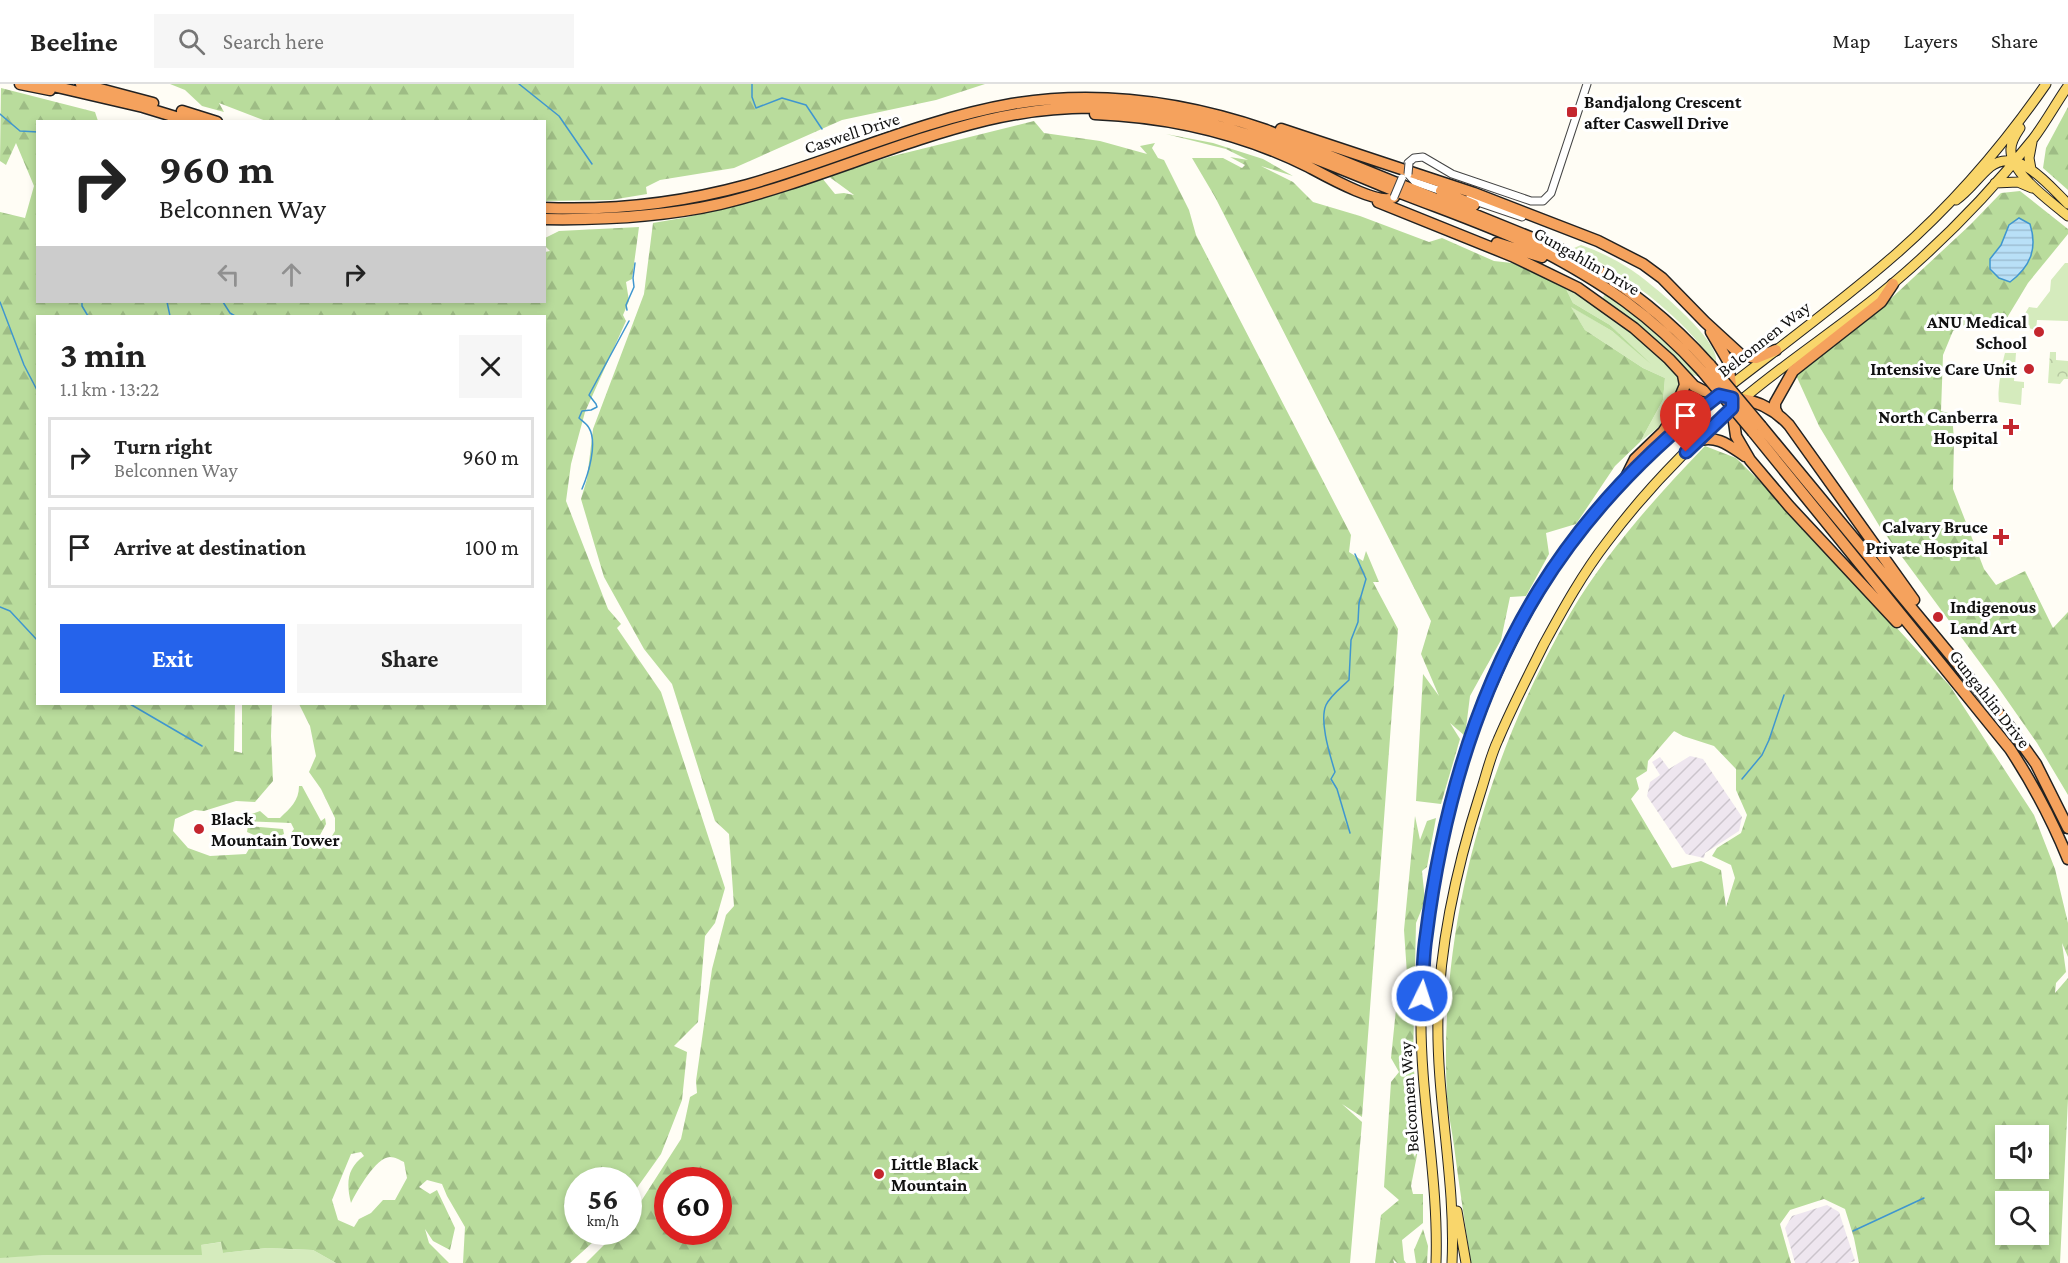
<!DOCTYPE html>
<html lang="en">
<head>
<meta charset="utf-8">
<style>
  :root { --surface:#fff; --page:#f6f6f6; --text:#222; --muted:#767676; --line:#e0e0e0; --accent:#2563eb }
  body { margin:0; font-family:"Crimson Pro",serif; background:var(--page); color:var(--text); height:100vh; display:flex; flex-direction:column; font-size:22px; white-space:nowrap }
  * { box-sizing:border-box; margin:0 }
  p { font-size:20px; color:var(--muted) }
  .icon { flex:none; width:33px; height:33px; fill:none; stroke:currentColor; stroke-width:2; stroke-linecap:round; stroke-linejoin:round }
  .map { position:relative; flex:1; overflow:hidden }
  .panel { position:absolute; left:36px; top:231px; width:510px; height:390px; display:flex; flex-direction:column; background:var(--surface); border-radius:0px; box-shadow:0 3px 9px #0003 }
  .panel>* { flex:none }
  .top-card { position:absolute; left:36px; top:36px; width:510px; height:183px; border-radius:0px; box-shadow:0 3px 9px #0003; background:#fff; color:var(--text); overflow:hidden }
  .tools { position:absolute; left:1995px; top:1041px; display:grid; gap:12px }
  .tools a { display:grid; place-items:center; width:54px; height:54px; border-radius:0px; background:var(--surface); box-shadow:0 3px 9px #0003; font-size:30px }
  .speed { position:absolute; left:564px; top:1083px; display:flex; gap:12px; font-size:30px; font-weight:700; text-align:center }
  .speed>* { display:grid; place-content:center; width:78px; height:78px; border-radius:50%; background:var(--surface); box-shadow:0 3px 9px #0003; line-height:1 }
  .speed small { font-size:15px; font-weight:400 }
  .speed .limit { border:9px solid #d22; background:#fff; color:#111 }
  .pin { position:absolute; display:grid; place-items:center; width:51px; height:51px; color:#fff; margin:-62px -26px; border-radius:50% 50% 50% 0; rotate:-45deg; box-shadow:0 0 6px #0007 }
  .pin .icon { rotate:45deg }
  .me { position:absolute; width:66px; margin:-33px; rotate:4deg; stroke-linejoin:round; filter:drop-shadow(0 0 4px #0008) }
  .turn { display:flex; align-items:center; gap:21px; height:126px; padding:0 24px; font-size:27px }
  .turn .icon { width:78px; height:78px; stroke-width:2.5 }
  .turn b { display:block; font-size:42px; line-height:51px }
  .lanes { display:flex; align-items:center; height:57px; padding:0 24px; background:#0003; justify-content:center; gap:30px; direction:ltr }
  .lanes .off { opacity:.35 }
  .round { display:grid; place-items:center; flex:none; width:63px; height:63px; border-radius:0px; background:var(--page) }
  .head { display:flex; align-items:center; justify-content:space-between; height:102px; padding:0 24px }
  h1 { font-size:36px; font-weight:700; line-height:45px }
  .primary-button { display:flex; gap:12px; margin-top:auto; padding:12px 24px }
  .primary-button a { flex:1; height:69px; border-radius:0px; background:var(--accent); color:#fff; font-size:24px; font-weight:700; line-height:69px; text-align:center }
  .primary-button a+a { background:var(--page); color:var(--text) }
  ul { padding:0; list-style:none }
  li { display:flex; align-items:center; gap:18px; height:81px; margin:0 12px 9px; padding:0 12px; border:3px solid var(--line); border-radius:0px }
  li div { flex:1 }
  li b { display:block; font-size:22px }
  li em { font-style:normal }
  header { display:flex; align-items:center; gap:36px; box-sizing:border-box; height:84px; padding:0 30px; background:var(--surface); border-bottom:2px solid var(--line) }
  header strong { font-size:28px }
  nav { display:flex; gap:33px; margin-inline-start:auto; font-size:21px }
  .search { width:420px; height:54px; background:var(--page); display:flex; align-items:center; gap:15px; box-sizing:border-box; padding:0 21px; border-radius:0px; color:var(--muted); font-size:22px }
  .map>svg:first-child { display:block }
  .industrial { fill:url(#industrial-furrows) }
  .grass { fill:#d5ebbd }
  .forest { fill:url(#forest-firs); fill-rule:evenodd }
  .park { fill:url(#park-crowns) }
  .water { fill:url(#water-rules); stroke:#3f96cf; stroke-width:1.5 }
  .lines { fill:none; stroke-linecap:round; stroke-linejoin:round }
  .stream { stroke:#3f96cf; stroke-width:1.5 }
  .minor-casing { stroke:#444; stroke-width:9 }
  .major-casing { stroke:#222; stroke-width:11 }
  .highway-casing { stroke:#222; stroke-width:13 }
  .minor { stroke:#fff; stroke-width:7 }
  .major { stroke:#f9d66b; stroke-width:9 }
  .highway { stroke:#f5a25d; stroke-width:10 }
  .minor-bridge-casing { stroke:#444; stroke-width:9; stroke-linecap:butt }
  .highway-bridge-casing { stroke:#222; stroke-width:13; stroke-linecap:butt }
  .minor-bridge { stroke:#fff; stroke-width:7 }
  .highway-bridge { stroke:#f5a25d; stroke-width:10 }
  .route-casing { stroke:#184099; stroke-width:15 }
  .route { stroke:#2563eb; stroke-width:10 }
  .poi-dot { fill:#c4262e; stroke:#fff; stroke-width:2 }
  .labels { text-anchor:middle; stroke-width:6; stroke-linejoin:round; paint-order:stroke }
  .poi-label { font-size:18px; font-weight:bold; fill:#111; stroke:#fff; text-anchor:start }
  .street-label { font-size:18px; fill:#111; stroke:#fff }
</style>
</head>
<body>
<header>
<strong>Beeline</strong>
<div class="search"><svg class="icon" aria-label="search" viewBox="0 0 24 24"><circle cx="10" cy="10" r="6"/><path d="M15 15l6 6"/></svg>Search here</div>
<nav><a>Map</a><a>Layers</a><a>Share</a></nav>
</header>
<div class="map">
<svg width="2068" height="1179" viewBox="0 0 2068 1179">
  <defs>
    <pattern id="industrial-furrows" width="10" height="10" patternUnits="userSpaceOnUse" patternTransform="scale(1.5)"><rect width="10" height="10" fill="#eee6ef"/><path d="M-1 1l2-2M0 10L10 0M9 11l2-2" fill="none" stroke="#cbc4cc"/></pattern>
    <pattern id="forest-firs" width="22" height="20" patternUnits="userSpaceOnUse" patternTransform="scale(1.5)"><rect width="22" height="20" fill="#b9dc9c"/><path d="M5 1l3.5 6h-7zM16 11l3.5 6h-7z" fill="#9ebc85"/></pattern>
    <pattern id="park-crowns" width="20" height="18" patternUnits="userSpaceOnUse" patternTransform="scale(1.5)"><rect width="20" height="18" fill="#d5ebbd"/><path d="M2 6a3 3 0 1 1 6 0M12 15a3 3 0 1 1 6 0" fill="none" stroke="#b6c8a1"/></pattern>
    <pattern id="water-rules" width="6" height="5" patternUnits="userSpaceOnUse" patternTransform="scale(1.5)"><rect width="6" height="5" fill="#b9e0f7"/><path d="M0 2.5h6" fill="none" stroke="#9ebfd3"/></pattern>
  </defs>
  <rect width="100%" height="100%" fill="#fffdf5"/>
  <path class="industrial" d="M1690 672 1703 675 1742 733 1739 747 1705 769 1704 774 1686 770 1647 712 1650 698 1660 691 1652 678 1660 673 1669 685Z
    M1827 1121 1839 1128 1855 1177 1848 1179H1795L1785 1144 1792 1132Z"/>
  <path class="grass" d="M1581 161C1598 167 1615 175 1630 185 1649 197 1715 252 1716 274 1717 283 1707 290 1699 293L1687 289 1608 221 1603 213 1605 210 1615 214 1674 263 1699 291 1714 278C1679 230 1627 191 1574 164Z
    M2065 179H2068V237L2037 236 2036 246 2018 241 2029 223 2037 224 2050 207 2051 196Z
    M1565 203 1619 238 1678 289 1682 295 1665 338 1640 358 1663 316 1665 294 1643 284 1585 246 1570 222 1612 247 1639 269 1610 241 1573 219Z
    M2005 269H2016L2014 297 2024 298V304H2022L2021 321 1999 318C1997 308 2002 279 2005 269Z
    M1688 302 1693 307 1704 312 1673 340Z
    M222 1158 223 1169 267 1164 313 1166 336 1179H0V1173L46 1171H201V1161Z"/>
  <path class="forest" d="M170 0H985L936 16 842 36 734 84 660 96 646 103 647 110 611 116 545 117 544 38 266 37 219 19 224 28 202 22 185 6Z
    M1 4 95 28 98 37 38 38V218H544L545 168 550 167 545 162V154L559 147 639 143 632 195 626 198 629 217 623 231 626 237 585 328 571 380 566 417 608 525 621 540 617 544 661 608 725 804 715 839 705 852 698 938 674 962 687 968 682 1016 661 1070 629 1115 628 1096H578V1148H604L570 1179H463L465 1143 447 1112 442 1100 427 1096 419 1103 430 1110 437 1106 455 1144 450 1166 433 1157 425 1145 429 1159 449 1179H336L313 1166 267 1164 223 1169 221 1158 201 1161 202 1171H46L0 1174V128L25 134 34 102 16 59 6 81 0 77ZM38 232H544V620H299L310 642 316 672 309 688 321 705 335 734V747L327 760 313 764 307 762H290L253 758 246 770 210 772 188 764 173 747 175 735 195 726 204 727 236 717 255 718 273 697 271 652 272 620H242V669L234 667 235 620H38ZM361 1068 364 1072C347 1084 346 1099 351 1119 357 1107 376 1073 390 1073 395 1073 400 1076 404 1078L407 1094 395 1116H383L371 1129 359 1135 354 1143 338 1136 332 1116 351 1070Z
    M2068 23V106L2043 84 2046 64Z
    M1034 37 1044 49 1100 57 1147 70 1140 62 1155 59 1152 64 1158 74 1164 76 1189 126 1196 151 1351 451 1349 468 1363 477 1366 467 1379 498H1373L1398 545 1362 1033 1342 1020 1362 1038 1350 1179H586L617 1148H628L629 1136 681 1055 690 1013 697 1009 696 997 712 885 726 831 734 822 729 750 715 737 672 600 644 565 604 493 581 415 587 395 593 345 644 210 653 139 688 133 822 94 835 110 844 109 854 111 828 92 889 73ZM668 1096H718V1148H668Z
    M1166 50 1213 59 1263 75 1293 92 1261 82 1293 98 1313 118 1360 132 1429 158 1442 154 1494 177 1512 179 1565 203 1573 219 1610 241 1651 280 1612 247 1571 223 1585 246 1643 284 1665 294 1663 316 1640 358 1615 382 1576 440 1546 449 1549 470 1526 512 1510 513 1501 556 1470 612 1465 652 1450 639 1460 655 1441 720 1416 717 1423 590 1439 612 1421 570 1431 537 1215 113 1192 74H1223L1242 84 1245 81 1230 73 1248 76 1226 65Z
    M2020 107 2068 145V150L2028 199 1999 247 1972 237 1953 247 1943 271 1941 327 1952 330 1954 356 1953 405 1984 485 1996 501 2025 487 2053 544 2068 528V711L2037 659 1995 599 1880 443 1819 342 1795 289 1884 221 1970 141 2001 109Z
    M1705 362 1736 374 1787 424 1950 602 2034 731 2055 785 2068 839V873L2062 859 2066 888 2056 899 2055 909 2068 894V1015L2060 1179H1859L1854 1154 1845 1125 1824 1115 1790 1126 1780 1140 1791 1179H1471C1465 1140 1459 1101 1454 1062 1452 1046 1448 1029 1447 1013 1438 844 1486 673 1571 528 1608 466 1656 413 1705 362ZM1674 647 1683 652 1714 662 1736 685V706L1747 731 1741 749 1717 764 1712 772 1731 781 1735 794 1726 823 1721 786 1701 777 1672 784 1631 715 1639 705 1636 694 1647 687 1648 677ZM2006 1052H2038V1084H2006ZM2006 1118H2038V1150H2006Z
    M299 702H302L321 737 325 734 326 740 320 751 292 755 291 749 294 745 291 739 245 737 246 732 260 727 268 734H280C290 724 299 717 299 702Z
    M1415 732 1420 756 1427 737 1436 734 1427 783 1422 787 1425 817 1416 839 1413 976 1420 1050 1413 1055 1407 1057 1415 1073 1419 1061 1411 1102 1413 1110H1423V1139L1402 1156 1404 1176 1406 1179H1397L1393 1175 1394 1179H1375L1381 1131 1399 1116 1384 1103 1391 998 1399 988 1391 974 1398 906 1408 905 1404 846Z
    M248 742 283 745 284 750C273 756 264 748 254 751L247 748Z
    M1423 1145 1428 1162 1427 1179H1416L1414 1166Z"/>
  <path class="park" d="M2050 268H2056V276L2068 277V295H2064L2060 300 2048 299Z"/>
  <path class="water" d="M2019 134 2030 140C2038 165 2030 183 2010 198L1999 194 1990 185V175L2001 161 2009 141Z"/>
  <g class="lines">
    <path class="stream" d="M519 0 559 32 592 80
      M752 0V13L756 24 782 14 806 21 822 45
      M0 30 20 47 38 48
      M0 218 24 281 38 308
      M82 218V222L88 232
      M167 218 170 232
      M223 218 230 229 235 232
      M627 226 626 221 634 203 633 194 635 179
      M582 405C588 391 598 359 589 344 587 340 582 337 579 334L582 327 591 326 597 323 596 320 589 311 629 237
      M0 523 10 527 38 557
      M130 620 202 662
      M1742 695 1762 671 1769 656 1784 611
      M1350 749 1337 705 1331 695 1335 688C1330 671 1319 637 1326 621 1331 611 1341 604 1349 596L1351 556 1358 538 1359 519 1366 495 1355 470
      M1853 1147 1924 1114"/>
    <g class="minor-casing">
      <path id="minor" d="M1408 79 1414 74 1423 73 1452 90 1531 117H1543L1551 109 1587 0
        M1408 90 1415 98 1444 108
        M1469 115 1522 133"/>
    </g>
    <g class="major-casing">
      <path id="major" d="M2020 44C2016 50 2011 57 2011 65 2009 88 2051 118 2068 132
        M2031 85 2029 74 2032 58
        M1995 99 2018 98 2032 104
        M1956 116C1970 106 1978 93 1990 83 2018 61 2050 103 2068 120
        M1457 1127 1466 1179
        M1436 1179C1439 1096 1420 1014 1421 931 1421 886 1428 841 1435 797 1465 621 1545 454 1684 338 1754 281 1828 230 1896 170 1952 121 2003 62 2046 0
        M1452 1179C1456 1096 1436 1015 1438 932 1440 856 1457 782 1480 710 1486 692 1490 673 1498 656 1512 623 1528 592 1544 560 1563 525 1583 489 1607 458 1645 407 1691 360 1738 319 1787 277 1841 243 1890 202 1942 158 1991 108 2033 55 2046 38 2056 19 2068 2"/>
    </g>
    <g class="highway-casing">
      <path id="highway" d="M20 0 50 6
        M44 0 143 23 192 38
        M81 0 153 19
        M182 27 217 38
        M1095 30C1169 33 1243 50 1309 83 1324 91 1381 123 1394 113
        M1281 45 1474 109 1598 157 1643 180 1662 194 1705 238 1741 271 1756 274 1776 266
        M1441 107 1474 121
        M1378 118 1512 172 1578 204 1634 244 1669 275 1694 302 1704 307 1719 311
        M544 124C613 127 681 119 747 101 835 76 921 36 1012 20 1098 6 1184 18 1266 46L1562 166C1619 195 1667 233 1710 281
        M544 135C604 136 662 133 720 120 811 98 896 58 987 36 1139 0 1251 48 1388 104 1438 124 1489 141 1537 164 1604 199 1651 231 1702 287
        M1497 159 1542 173
        M1711 248 1728 277 1731 301
        M1742 315C1761 318 1776 327 1789 341L1914 516
        M1732 324 1736 352 1750 376 1789 422 1897 538
        M1778 331 1775 325V319L1793 287 1881 218 1893 200
        M1761 342 2009 642 2036 680 2068 744
        M1753 348 2010 665C2033 700 2052 736 2068 775
        M1697 357C1716 350 1730 362 1745 372
        M1626 393 1635 375 1663 348 1669 339 1685 301 1683 291"/>
    </g>
    <use href="#minor" class="minor"/>
    <use href="#major" class="major"/>
    <use href="#highway" class="highway"/>
    <g class="minor-bridge-casing">
      <path id="minor-bridge" d="M1408 90 1409 79
        M1394 113 1402 94"/>
    </g>
    <g class="highway-bridge-casing">
      <path id="highway-bridge" d="M1710 281 1761 342
        M1702 287 1753 348"/>
    </g>
    <use href="#minor-bridge" class="minor-bridge"/>
    <use href="#highway-bridge" class="highway-bridge"/>
  </g>
  <g class="lines">
    <g class="route-casing">
      <path id="route" d="M1422 912C1423 892 1423 872 1426 853 1441 733 1475 610 1539 506 1586 430 1649 365 1719 311L1732 314V324L1686 368"/>
    </g>
    <use href="#route" class="route"/>
  </g>
  <g class="poi-dot">
    <rect x="1566" y="22" width="12" height="12" rx="3"/>
    <circle cx="2039" cy="248" r="6"/>
    <circle cx="2029" cy="285" r="6"/>
    <path d="M2008 334h6v6h6v6h-6v6h-6v-6h-6v-6h6z"/>
    <path d="M1998 444h6v6h6v6h-6v6h-6v-6h-6v-6h6z"/>
    <circle cx="1938" cy="533" r="6"/>
    <circle cx="199" cy="745" r="6"/>
    <circle cx="879" cy="1090" r="6"/>
  </g>
  <g class="labels">
    <g class="poi-label">
      <text x="1584" y="24">Bandjalong Crescent<tspan x="1584" dy="21">after Caswell Drive</tspan></text>
      <text x="2027" y="244" text-anchor="end">ANU Medical<tspan x="2027" dy="21">School</tspan></text>
      <text x="2017" y="291" text-anchor="end">Intensive Care Unit</text>
      <text x="1998" y="339" text-anchor="end">North Canberra<tspan x="1998" dy="21">Hospital</tspan></text>
      <text x="1988" y="449" text-anchor="end">Calvary Bruce<tspan x="1988" dy="21">Private Hospital</tspan></text>
      <text x="1950" y="529">Indigenous<tspan x="1950" dy="21">Land Art</tspan></text>
      <text x="211" y="741">Black<tspan x="211" dy="21">Mountain Tower</tspan></text>
      <text x="891" y="1086">Little Black<tspan x="891" dy="21">Mountain</tspan></text>
    </g>
    <g class="street-label">
      <text transform="translate(852 49) rotate(-18)" y="6">Caswell Drive</text>
      <text transform="translate(1587 177) rotate(30)" y="6">Gungahlin Drive</text>
      <text transform="translate(1764 255) rotate(-38)" y="6">Belconnen Way</text>
      <text transform="translate(1990 615) rotate(52)" y="6">Gungahlin Drive</text>
      <text transform="translate(1409 1013) rotate(-94)" y="6">Belconnen Way</text>
    </g>
  </g>
</svg>
<div class="tools">
<a><svg class="icon" aria-label="sound" viewBox="0 0 24 24"><path d="M4 9h4l5-4v14l-5-4H4zM17 9q2 3 0 6"/></svg></a>
<a><svg class="icon" aria-label="search" viewBox="0 0 24 24"><circle cx="10" cy="10" r="6"/><path d="M15 15l6 6"/></svg></a>
</div>
<div class="speed"><div>56<small>km/h</small></div><div class="limit">60</div></div>
<div class="pin" style="left:1686px;top:368px;background:#d93025"><svg class="icon" aria-label="arrive" viewBox="0 0 24 24"><path d="M6 21V4h12l-3 4 3 4H6"/></svg></div>
<svg class="me" style="left:1422px;top:912px" viewBox="-20 -20 40 40"><circle r="17" fill="#2563eb" stroke="#fff" stroke-width="3"/><path d="M0-11L8 9 0 5-8 9z" fill="#fff"/></svg>
<div class="top-card">
<div class="turn"><svg class="icon" aria-label="right" viewBox="0 0 24 24"><path d="M7 20v-9h11M14 6l5 5-5 5"/></svg><div><b>960 m</b>Belconnen Way</div></div>
<div class="lanes"><svg class="icon off" aria-label="left" viewBox="0 0 24 24"><path d="M17 20v-9H6M10 6l-5 5 5 5"/></svg><svg class="icon off" aria-label="ahead" viewBox="0 0 24 24"><path d="M12 20V5M6 11l6-6 6 6"/></svg><svg class="icon" aria-label="right" viewBox="0 0 24 24"><path d="M7 20v-9h11M14 6l5 5-5 5"/></svg></div>
</div>
<section class="panel">
<div class="head"><div><h1>3 min</h1><p>1.1 km · 13:22</p></div><a class="round"><svg class="icon" aria-label="close" viewBox="0 0 24 24"><path d="M6 6l12 12M18 6L6 18"/></svg></a></div>
<ul>
<li><svg class="icon" aria-label="right" viewBox="0 0 24 24"><path d="M7 20v-9h11M14 6l5 5-5 5"/></svg><div><b>Turn right</b><p>Belconnen Way</p></div><em>960 m</em></li>
<li><svg class="icon" aria-label="arrive" viewBox="0 0 24 24"><path d="M6 21V4h12l-3 4 3 4H6"/></svg><div><b>Arrive at destination</b></div><em>100 m</em></li>
</ul>
<div class="primary-button"><a>Exit</a><a>Share</a></div>
</section>
</div>
</body>
</html>
